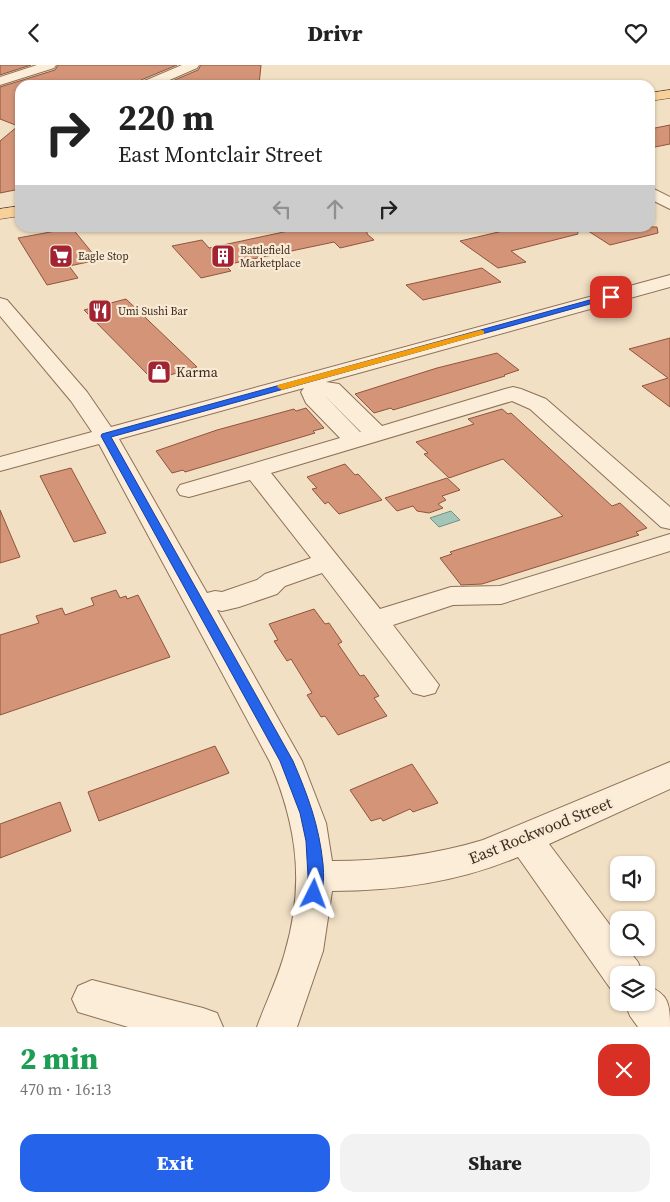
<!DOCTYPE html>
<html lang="en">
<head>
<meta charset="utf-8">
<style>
  :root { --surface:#fff; --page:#f2f2f2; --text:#222; --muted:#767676; --accent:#2563eb }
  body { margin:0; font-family:"Source Serif 4",serif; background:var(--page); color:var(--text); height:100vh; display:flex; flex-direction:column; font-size:19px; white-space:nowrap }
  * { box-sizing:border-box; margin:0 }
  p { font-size:16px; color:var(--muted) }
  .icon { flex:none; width:28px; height:28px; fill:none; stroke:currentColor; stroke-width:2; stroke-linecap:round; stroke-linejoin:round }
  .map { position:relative; height:962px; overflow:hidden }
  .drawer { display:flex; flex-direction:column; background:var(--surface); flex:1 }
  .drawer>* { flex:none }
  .hud { position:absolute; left:15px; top:15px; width:640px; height:152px; border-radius:15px; box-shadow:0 1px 4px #0004; background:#fff; color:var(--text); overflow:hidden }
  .tools { position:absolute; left:610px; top:791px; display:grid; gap:10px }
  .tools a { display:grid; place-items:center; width:45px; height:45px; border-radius:10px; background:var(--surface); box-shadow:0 1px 4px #0004; font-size:25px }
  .pin { position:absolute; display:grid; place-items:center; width:42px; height:42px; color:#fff; margin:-21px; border-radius:10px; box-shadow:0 2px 8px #0006 }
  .me { position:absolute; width:55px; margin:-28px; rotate:3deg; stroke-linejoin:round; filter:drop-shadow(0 0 4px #0008) }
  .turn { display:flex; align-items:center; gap:18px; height:105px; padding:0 20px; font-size:22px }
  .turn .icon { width:65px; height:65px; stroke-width:2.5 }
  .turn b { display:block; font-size:35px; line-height:42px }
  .lanes { display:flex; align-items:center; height:48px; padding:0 20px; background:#0003; justify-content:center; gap:25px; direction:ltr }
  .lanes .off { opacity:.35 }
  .round { display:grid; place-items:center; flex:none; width:52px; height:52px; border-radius:15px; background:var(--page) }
  .summary { display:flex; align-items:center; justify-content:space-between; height:85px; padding:0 20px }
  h1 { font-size:30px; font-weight:800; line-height:38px; color:#1e9e55 }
  .action { display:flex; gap:10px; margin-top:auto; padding:10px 20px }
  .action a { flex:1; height:58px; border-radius:15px; background:var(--accent); color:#fff; font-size:20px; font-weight:800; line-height:58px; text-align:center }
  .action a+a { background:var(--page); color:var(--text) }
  header { display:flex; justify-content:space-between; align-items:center; height:65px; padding:0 20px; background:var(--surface); font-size:22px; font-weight:800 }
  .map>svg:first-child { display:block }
  .water { fill:#a6c5b9; stroke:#6c9486 }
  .building { fill:#d39477; stroke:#90553c }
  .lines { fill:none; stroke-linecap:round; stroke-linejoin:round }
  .minor-casing { stroke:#8e7059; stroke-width:2 }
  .major-casing { stroke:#5c3e2d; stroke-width:1 }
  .minor { fill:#fbedd8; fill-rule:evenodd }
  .major { fill:#f7d199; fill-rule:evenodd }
  .route { fill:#2563eb; stroke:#184099 }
  .slow { fill:#f59e0b }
  .labels { text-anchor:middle; stroke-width:4.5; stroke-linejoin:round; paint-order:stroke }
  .far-poi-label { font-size:11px; fill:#3d2a1e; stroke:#f8ead4; text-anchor:start }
  .poi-label { font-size:14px; fill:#3d2a1e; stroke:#f8ead4; text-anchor:start }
  .near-street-label { font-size:16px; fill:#3d2a1e; stroke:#f8ead4 }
</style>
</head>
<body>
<header><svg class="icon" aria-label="back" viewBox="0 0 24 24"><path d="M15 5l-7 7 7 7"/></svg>Drivr<svg class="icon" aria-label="heart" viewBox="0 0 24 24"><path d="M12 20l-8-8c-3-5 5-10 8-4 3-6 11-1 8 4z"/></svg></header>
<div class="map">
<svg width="670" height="962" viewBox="0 0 670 962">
  <rect width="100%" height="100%" fill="#f2e0c4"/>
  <path class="water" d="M451 446 460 455 439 462 430 453Z"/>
  <path class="building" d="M0 0H31L0 10Z
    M58 0H177L141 15 138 20H20V124L0 128V76L18 61 0 54V22L55 5Z
    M201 0H261L259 20H163L198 5Z
    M670 60V79L650 83V64Z
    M307 162H367V169L374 175 340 183 334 177 225 200 231 206 201 213 172 181 202 175 209 183Z
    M520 162H577L578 169 511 186 526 197 498 203 460 176Z
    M582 162H657L658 168 610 180Z
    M72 163 98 195 69 201 78 213 47 220 18 173Z
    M482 203 501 217 423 235 406 220Z
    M126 234 197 302 153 315 84 245Z
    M670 273V342L642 321 668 313 629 284Z
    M497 288 519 305 504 310 505 311 393 345 391 343 374 348 355 329 437 303Z
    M306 343 324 363 313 366 315 368 185 407 183 405 172 408 156 386 217 365 294 344 296 346Z
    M502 344 508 349 511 348 612 441 620 438 647 463 636 467 639 470 482 519 461 520 440 493 452 489 450 487 563 451 503 394 449 413 424 389 428 388 416 377 474 359 468 354Z
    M345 399 355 410 358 409 382 435 339 449 328 437 325 439 312 424 317 423 307 412Z
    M71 403 106 468 74 477 40 411Z
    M447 413 460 425 442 431 446 435 438 439 443 443 429 448 417 446 413 441 397 446 385 433Z
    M0 445 20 492 0 498Z
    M116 525 120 533 126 531 127 534 138 530 170 592 0 650V570L39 558 36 551 62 543 65 550 94 540 91 533Z
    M314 544 325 559 329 558 342 577 338 579 360 611 364 610 379 631 374 633 387 651 338 670 325 651 321 652 307 630 312 628 291 594 287 596 274 576 278 575 269 559Z
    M215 681 229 708 99 756 88 727Z
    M412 699 438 738 413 747 410 744 383 756 381 753 371 756 350 725Z
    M60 737 71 766 0 793V759Z"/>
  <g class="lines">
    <g class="minor-casing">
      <path id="minor" d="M37 0H56L54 3 0 20V12Z
        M182 0H199L197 3 158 20H140L142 17Z
        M650 122 670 132V144L650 134Z
        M670 210V222L326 317 339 319 382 361 505 324 513 322 521 324 546 334 670 442V464L661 462 530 344 512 336 271 408 380 544 451 522 500 521 670 469V486L501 539 453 540 393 560 439 620 435 628 424 631 413 628 322 508 285 521 277 529 239 542 222 546 217 545 302 696 326 758 332 796C383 796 434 790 483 775L670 697V724L549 779 619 872V882H626L638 897 643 910H619V926L610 923 518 792C459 817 396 826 332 826L323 886 297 962H257C266 937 278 913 285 887 305 819 297 761 270 697L99 379 0 406V392L92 367 71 336 0 251V233L7 235 87 327 111 362ZM304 323 301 327 306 338 340 373 180 420 177 425 180 430 189 432 250 415 311 493 265 509 257 515 222 527 215 526 207 528 119 374ZM324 330 361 367H360Z
        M92 915 203 943 217 948 223 962H128L78 947 72 934 78 921Z
        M646 920C669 929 670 939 670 962H638L630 951 625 938H646Z"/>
    </g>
    <g class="major-casing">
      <path id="major" d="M670 25V33L650 36V28Z
        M20 141V151L0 154V144Z"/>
    </g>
    <use href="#minor" class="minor"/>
    <use href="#major" class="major"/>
  </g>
  <path class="route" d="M608 230 615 232 111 372 293 696C308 731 319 760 323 799 324 810 324 823 320 834L314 836 308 834 306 829 308 811 306 776 300 748 280 696 101 371 102 369Z"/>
  <path class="slow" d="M481 265 484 266V269L285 324 282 325 277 322 278 320Z"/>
  <defs>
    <g id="supermarket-square" transform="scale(1.25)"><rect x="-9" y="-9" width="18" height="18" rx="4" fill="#a22331" stroke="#f8ead4"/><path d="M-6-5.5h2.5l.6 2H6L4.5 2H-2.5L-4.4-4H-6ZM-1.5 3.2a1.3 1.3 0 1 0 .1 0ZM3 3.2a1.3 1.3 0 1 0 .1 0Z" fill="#fff"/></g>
    <g id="building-square" transform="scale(1.25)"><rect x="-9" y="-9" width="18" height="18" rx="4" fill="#a22331" stroke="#f8ead4"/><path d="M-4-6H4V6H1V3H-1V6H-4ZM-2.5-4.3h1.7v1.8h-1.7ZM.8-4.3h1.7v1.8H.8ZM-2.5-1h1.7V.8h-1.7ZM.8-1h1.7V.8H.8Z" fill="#fff"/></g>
    <g id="restaurant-square" transform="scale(1.25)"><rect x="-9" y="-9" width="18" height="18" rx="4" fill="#a22331" stroke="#f8ead4"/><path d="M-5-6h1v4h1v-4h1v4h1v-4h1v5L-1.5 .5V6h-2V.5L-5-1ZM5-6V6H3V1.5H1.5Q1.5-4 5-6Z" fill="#fff"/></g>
    <g id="shop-square" transform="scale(1.25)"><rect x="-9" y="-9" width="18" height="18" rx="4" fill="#a22331" stroke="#f8ead4"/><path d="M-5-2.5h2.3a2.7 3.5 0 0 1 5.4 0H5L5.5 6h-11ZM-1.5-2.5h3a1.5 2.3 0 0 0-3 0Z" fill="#fff"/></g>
  </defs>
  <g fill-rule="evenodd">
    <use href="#supermarket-square" x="61" y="191"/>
    <use href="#building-square" x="223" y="191"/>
    <use href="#restaurant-square" x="100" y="246"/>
    <use href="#shop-square" x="159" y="307"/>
  </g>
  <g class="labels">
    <g class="far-poi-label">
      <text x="240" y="189">Battlefield<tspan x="240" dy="13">Marketplace</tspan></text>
      <text x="78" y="195">Eagle Stop</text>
      <text x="118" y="250">Umi Sushi Bar</text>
    </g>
    <g class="poi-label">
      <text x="176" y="312">Karma</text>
    </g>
    <g class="near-street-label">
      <text transform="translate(540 765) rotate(-22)" y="6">East Rockwood Street</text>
    </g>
  </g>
</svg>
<div class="tools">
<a><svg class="icon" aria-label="sound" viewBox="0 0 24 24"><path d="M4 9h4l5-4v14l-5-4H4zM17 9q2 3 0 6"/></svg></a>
<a><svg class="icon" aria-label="search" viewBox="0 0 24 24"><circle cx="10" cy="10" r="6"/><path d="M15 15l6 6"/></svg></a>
<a><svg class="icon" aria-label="layers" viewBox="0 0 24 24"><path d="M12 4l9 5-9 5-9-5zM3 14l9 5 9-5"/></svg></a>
</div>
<div class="pin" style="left:611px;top:232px;background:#d93025"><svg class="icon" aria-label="arrive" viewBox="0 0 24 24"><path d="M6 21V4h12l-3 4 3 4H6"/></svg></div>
<svg class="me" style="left:314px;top:829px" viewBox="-20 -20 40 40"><path d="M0-17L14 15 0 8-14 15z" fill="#2563eb" stroke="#fff" stroke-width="4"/></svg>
<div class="hud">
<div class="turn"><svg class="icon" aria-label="right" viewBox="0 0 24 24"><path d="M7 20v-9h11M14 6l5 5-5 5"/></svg><div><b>220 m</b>East Montclair Street</div></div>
<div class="lanes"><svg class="icon off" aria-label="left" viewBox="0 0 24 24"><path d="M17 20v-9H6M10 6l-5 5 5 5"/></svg><svg class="icon off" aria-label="ahead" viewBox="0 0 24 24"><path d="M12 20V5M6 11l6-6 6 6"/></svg><svg class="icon" aria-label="right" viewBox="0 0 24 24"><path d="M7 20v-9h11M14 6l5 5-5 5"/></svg></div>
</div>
</div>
<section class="drawer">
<div class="summary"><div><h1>2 min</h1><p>470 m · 16:13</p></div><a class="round" style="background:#d93025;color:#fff"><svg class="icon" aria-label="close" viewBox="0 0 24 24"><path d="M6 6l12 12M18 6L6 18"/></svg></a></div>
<div class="action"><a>Exit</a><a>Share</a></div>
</section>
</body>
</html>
